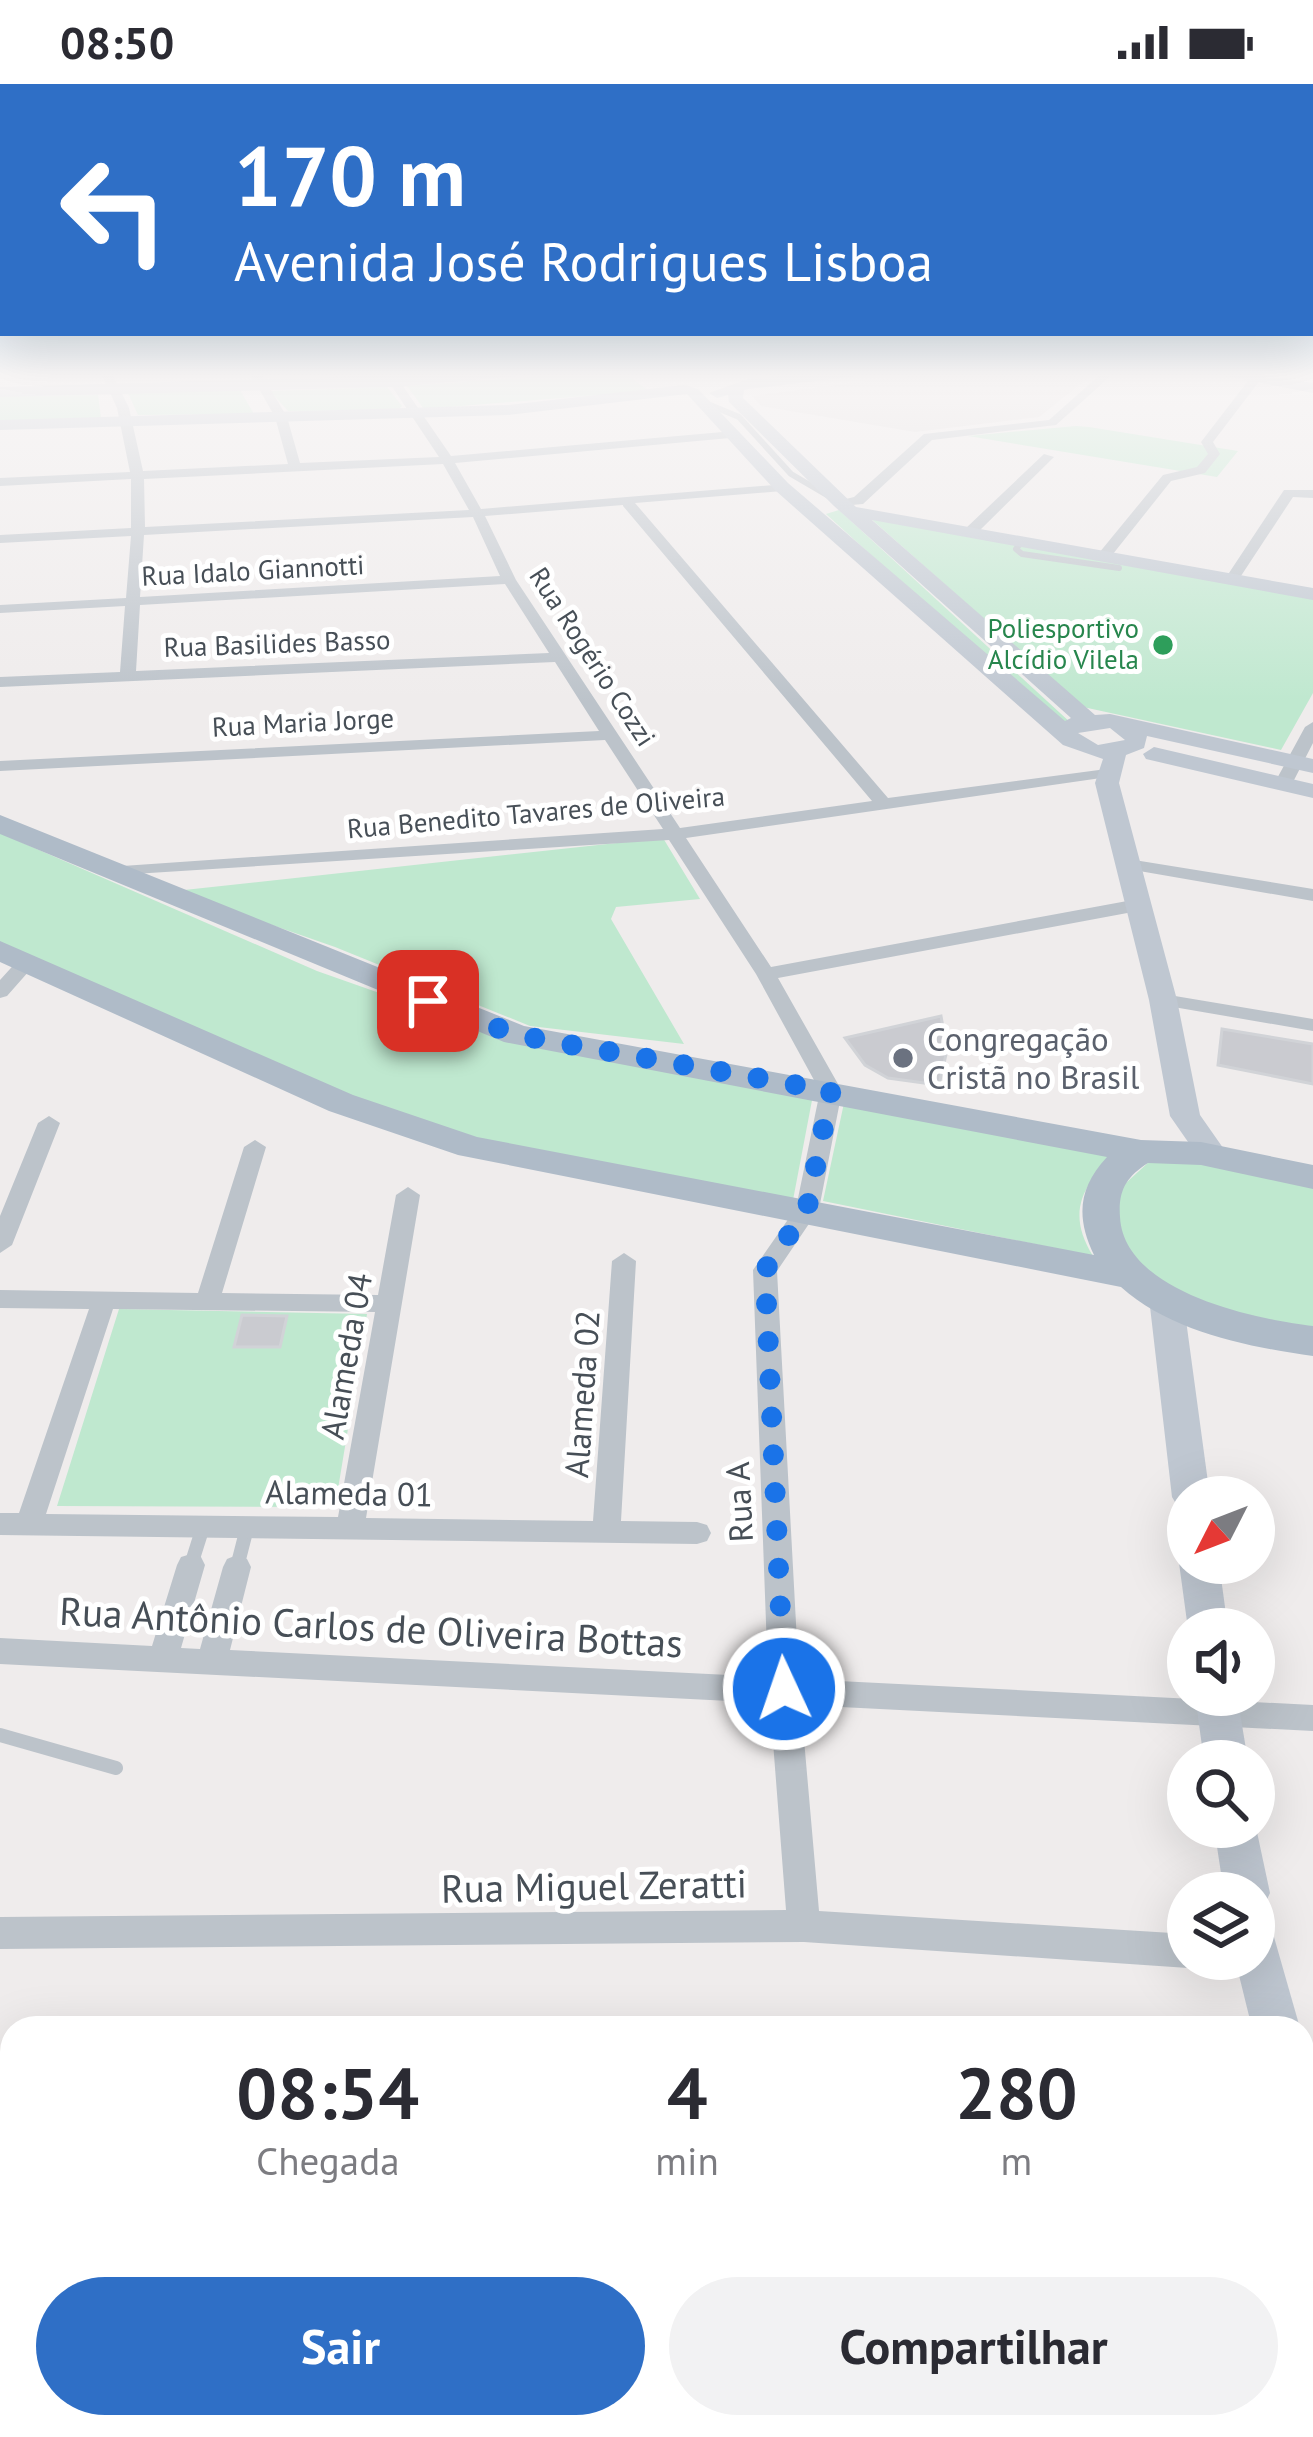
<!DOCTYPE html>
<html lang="pt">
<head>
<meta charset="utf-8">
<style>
  :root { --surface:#fff; --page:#f2f2f3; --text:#2b2b33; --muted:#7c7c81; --accent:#2f6fc6 }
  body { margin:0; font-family:"PT Sans",sans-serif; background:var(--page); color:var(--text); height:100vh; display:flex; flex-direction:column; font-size:45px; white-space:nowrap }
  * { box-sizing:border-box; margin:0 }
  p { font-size:39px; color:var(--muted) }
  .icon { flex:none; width:66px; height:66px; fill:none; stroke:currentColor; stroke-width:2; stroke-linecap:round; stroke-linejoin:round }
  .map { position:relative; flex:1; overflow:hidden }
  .panel { position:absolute; left:0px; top:1932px; width:1314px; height:423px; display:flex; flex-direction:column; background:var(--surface); border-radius:36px 36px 0 0; box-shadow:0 12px 48px #0002 }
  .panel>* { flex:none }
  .top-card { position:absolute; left:0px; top:0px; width:1314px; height:252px; box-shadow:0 12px 48px #0002; background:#2f6fc6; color:#fff; overflow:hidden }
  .needle { width:78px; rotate:228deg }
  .controls { position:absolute; left:1167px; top:1392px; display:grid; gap:24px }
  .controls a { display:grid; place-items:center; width:108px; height:108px; border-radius:50%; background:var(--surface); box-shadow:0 12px 48px #0002; font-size:60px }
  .pin { position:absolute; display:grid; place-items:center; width:102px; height:102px; color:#fff; margin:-51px; border-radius:24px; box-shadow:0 6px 18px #0006 }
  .me { position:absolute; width:132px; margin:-66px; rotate:357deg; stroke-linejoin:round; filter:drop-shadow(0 0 9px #0008) }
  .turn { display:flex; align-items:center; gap:42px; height:252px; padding:0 36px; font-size:54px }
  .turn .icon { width:156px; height:156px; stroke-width:2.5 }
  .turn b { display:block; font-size:84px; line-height:102px }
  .eta { display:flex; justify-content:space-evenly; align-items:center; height:204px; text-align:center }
  .eta b { font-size:72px; font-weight:700; line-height:84px }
  .button { display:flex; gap:24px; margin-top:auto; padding:24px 36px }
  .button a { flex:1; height:138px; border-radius:72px; background:var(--accent); color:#fff; font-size:48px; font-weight:700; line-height:138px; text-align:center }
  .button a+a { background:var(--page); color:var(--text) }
  .status { display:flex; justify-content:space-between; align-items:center; height:84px; padding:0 60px; background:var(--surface); direction:ltr }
  .status svg { height:33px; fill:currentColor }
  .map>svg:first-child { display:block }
  .education { fill:#e0dddd }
  .green { fill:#bfe8cf }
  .building { fill:#cacbd0; stroke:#d1d3d7; stroke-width:3 }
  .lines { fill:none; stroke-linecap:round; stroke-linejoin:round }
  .lane-far1 { stroke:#bcc3ca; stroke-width:6 }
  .lane { stroke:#bcc3ca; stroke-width:14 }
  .street { fill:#bcc3ca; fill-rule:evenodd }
  .secondary { fill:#bfc7d1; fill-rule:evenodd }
  .primary { fill:#afbbc8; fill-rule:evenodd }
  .route { stroke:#1a73e8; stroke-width:21; stroke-dasharray:0 37.8 }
  .leisure-dot { fill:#2e9e5b; stroke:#fff; stroke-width:4.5 }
  .worship-dot { fill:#6b7280; stroke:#fff; stroke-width:4.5 }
  .labels { text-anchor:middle; stroke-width:10; stroke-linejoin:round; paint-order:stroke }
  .far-street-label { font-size:27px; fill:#474f57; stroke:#fff }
  .far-leisure-label { font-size:27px; fill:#27864d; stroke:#fff; text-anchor:end }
  .worship-label { font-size:33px; fill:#5b616d; stroke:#fff; text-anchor:start }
  .street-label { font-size:33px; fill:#474f57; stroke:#fff }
  .near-street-label { font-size:39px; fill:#474f57; stroke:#fff }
</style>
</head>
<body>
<div class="status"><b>08:50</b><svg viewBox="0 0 49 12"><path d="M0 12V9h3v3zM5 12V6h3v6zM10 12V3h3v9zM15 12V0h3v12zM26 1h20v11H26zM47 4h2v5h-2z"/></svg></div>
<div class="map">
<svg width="1313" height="2353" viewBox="0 0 1313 2353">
  <rect width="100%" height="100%" fill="#efecec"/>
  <path class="education" d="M930 289H1094L1039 333 915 348 761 322 752 312Z"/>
  <path class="green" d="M584 289H625L649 307 424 325 407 302Z
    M387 303 402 322 398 326 288 327 270 307Z
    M240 306 254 330 138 331 128 309Z
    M98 311 101 334 0 338V312Z
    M1076 342 1089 343 1238 367 1217 393 968 352Z
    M839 426 1072 640 1055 638 826 430Z
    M869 433 1313 514V609L1281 666 1083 623Z
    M0 749 317 887 510 955 813 1011 793 1116 476 1057 347 1013 0 858Z
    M663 754 700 815 616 823 611 835 684 960 530 942 335 863 175 807Z
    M844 1019 1118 1070C1082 1099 1066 1129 1093 1172L823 1117Z
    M1175 1075 1313 1103V1247C1247 1238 1156 1219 1120 1155 1114 1143 1116 1122 1116 1108L1150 1077Z
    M119 1225 367 1230 335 1423 57 1422Z"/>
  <path class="building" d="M941 932 947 966 939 1001 888 994 865 981 845 954Z
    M1222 945 1313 960V1000L1218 981Z
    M242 1231 287 1232 280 1263H234Z"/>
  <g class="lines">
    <path class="lane-far1" d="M698 316 739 333 791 390 832 414
      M1022 457 1016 465 1022 470 1119 484"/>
    <path class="lane" d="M191 1481 203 1443
      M237 1483 247 1444
      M0 1651 116 1684"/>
    <path class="street" d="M101 289H112L129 324 143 387 288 380 275 333 250 289H261L287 333 300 379 439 373 383 289H394L451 372 734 347 730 354 455 379 481 425 786 400 788 403 782 407 635 419 888 714 1114 684 1116 688 1108 693 686 754 771 883 1138 815 1147 821 1138 827 778 894 842 1007 819 1125 777 1187 799 1595 1313 1621V1647L801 1621 819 1827 1188 1850V1875H1202L1200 1879 1188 1884 804 1858 0 1865V1833L786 1826 770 1619 0 1580V1554L152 1562 177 1481 181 1473 191 1470 201 1473 205 1481 181 1564 200 1565 223 1483 227 1475 237 1471 247 1475 251 1483 230 1566 768 1593 753 1186 796 1124 820 1007 756 890 669 756 102 792V784L108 783 663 745 605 656 0 687V677L599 647 555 578 0 603V593L120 588 125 522 0 529V521L126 514 131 452 0 459V451L131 444V395L0 402V394L130 388 117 324ZM443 380 469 426 145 443 144 395ZM623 421V422L872 717 680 744 516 496 485 432ZM473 433 500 492 140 513 144 451ZM505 500 549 569 136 587 140 521Z
      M1102 289H1114L1056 341 932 356 863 420 840 422 834 418 854 413 924 350 1049 336Z
      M1251 293 1261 295 1213 358 1220 370 1205 389 1171 397 1109 475H1099V469L1163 391 1197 383 1208 370 1201 358Z
      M1044 370 1054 373 975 451H965V445Z
      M1284 406H1313V414L1293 413 1237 498H1227L1225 495Z
      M1313 638V659L1292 700 1277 704 1274 700 1305 643Z
      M1128 775 1313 805V817L1122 784V776Z
      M27 872 37 878 7 912 0 914V896L20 874Z
      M1163 910 1313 935V947L1156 920 1153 916Z
      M49 1032 60 1039 12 1161 0 1169V1132L38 1039Z
      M255 1056 266 1063 222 1209 378 1211 396 1111 408 1103 420 1111 366 1434 593 1437 612 1177 624 1169 636 1177 621 1437 697 1438 707 1441 711 1449 707 1457 697 1460 0 1451V1429H19L89 1225 0 1224V1206L198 1209 244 1063ZM113 1225 375 1228 338 1433 46 1430Z
      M0 2202 12 2203V2243L0 2242Z
      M1302 2211H1313V2251H1302Z
      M79 2343H121L119 2353H77Z"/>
    <path class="secondary" d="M462 289H553L395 303 0 313V303Z
      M817 289H882L749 305 744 306 743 314 856 423 1313 504V516L872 436 1095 631 1110 630 1313 675V689L1147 652 1144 664 1126 671 1119 699 1177 916 1200 1031 1228 1071 1224 1078H1202L1170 1032 1149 916 1095 699 1103 675 1063 661 776 407 687 310 507 331 0 346V336L507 321 684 301 698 305 788 399 1065 637 1071 634 834 422 729 318 728 311 717 314 709 309 748 295ZM1110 644 1125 656 1098 661 1078 649Z
      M1209 289H1248L1313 299V309Z
      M1154 663 1313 700V714L1146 675 1143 670Z
      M1166 1202 1178 1206 1183 1214 1210 1413H1188V1427L1178 1423 1172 1413 1149 1214 1154 1206Z
      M1188 1467V1479H1219L1228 1545H1188L1179 1479Z
      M1195 1611H1237L1248 1677H1204Z
      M1254 1734 1270 1809 1263 1824 1254 1828V1809H1224L1214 1743H1254Z
      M1254 1833 1270 1839 1300 1944H1252L1235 1875H1254Z
      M1302 2014 1313 2018V2106L1302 2101Z"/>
    <path class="primary" d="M0 731 524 942 1141 1056 1201 1058 1313 1081V1105L1201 1081 1148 1079C1126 1093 1118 1107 1120 1133 1124 1208 1254 1235 1313 1242V1272C1249 1263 1171 1248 1121 1203L458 1071 329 1027 0 878V857L353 1011 477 1053 1094 1171C1076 1134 1078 1104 1107 1073L504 958 0 750Z"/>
  </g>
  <linearGradient id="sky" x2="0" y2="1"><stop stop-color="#85bee5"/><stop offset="0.47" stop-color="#f8f6f6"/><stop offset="1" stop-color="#f8f6f6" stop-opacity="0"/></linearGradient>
  <rect width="1313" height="619" fill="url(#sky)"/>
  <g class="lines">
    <path class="route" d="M428 917 516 951 831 1007 807 1125 765 1186 784 1605"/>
  </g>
  <circle class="leisure-dot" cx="1163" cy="561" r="12"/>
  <circle class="worship-dot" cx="903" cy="974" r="12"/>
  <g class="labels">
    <g class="far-street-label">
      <text transform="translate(253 487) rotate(-3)" y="9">Rua Idalo Giannotti</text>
      <text transform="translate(277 560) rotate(-2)" y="9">Rua Basilides Basso</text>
      <text transform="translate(592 573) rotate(57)" y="9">Rua Rogério Cozzi</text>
      <text transform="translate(303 639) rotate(-3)" y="9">Rua Maria Jorge</text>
      <text transform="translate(536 729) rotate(-5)" y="9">Rua Benedito Tavares de Oliveira</text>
    </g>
    <g class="far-leisure-label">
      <text x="1139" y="554">Poliesportivo<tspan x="1139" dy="31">Alcídio Vilela</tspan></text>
    </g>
    <g class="worship-label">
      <text x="927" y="967">Congregação<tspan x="927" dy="38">Cristã no Brasil</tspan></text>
    </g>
    <g class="street-label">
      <text transform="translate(346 1272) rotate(-80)" y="12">Alameda 04</text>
      <text transform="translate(582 1310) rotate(-86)" y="12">Alameda 02</text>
      <text transform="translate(349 1409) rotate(1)" y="12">Alameda 01</text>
      <text transform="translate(739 1418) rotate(-93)" y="12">Rua A</text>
    </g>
    <g class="near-street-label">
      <text transform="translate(371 1543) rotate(3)" y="14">Rua Antônio Carlos de Oliveira Bottas</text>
      <text transform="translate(594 1802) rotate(-1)" y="14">Rua Miguel Zeratti</text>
    </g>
  </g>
</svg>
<div class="controls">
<a><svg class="needle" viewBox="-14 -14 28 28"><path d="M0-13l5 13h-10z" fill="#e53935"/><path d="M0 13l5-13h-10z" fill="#7c7c81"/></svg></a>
<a><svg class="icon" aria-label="sound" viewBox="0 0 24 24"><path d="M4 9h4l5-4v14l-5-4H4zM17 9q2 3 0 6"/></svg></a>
<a><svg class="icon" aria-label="search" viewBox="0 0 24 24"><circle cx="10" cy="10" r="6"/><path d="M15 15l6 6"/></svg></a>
<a><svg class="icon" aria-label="layers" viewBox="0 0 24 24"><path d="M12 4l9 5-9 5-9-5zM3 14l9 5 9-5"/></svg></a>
</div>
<div class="pin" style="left:428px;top:917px;background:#d93025"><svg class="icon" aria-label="arrive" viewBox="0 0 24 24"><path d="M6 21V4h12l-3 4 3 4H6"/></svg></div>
<svg class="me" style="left:784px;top:1605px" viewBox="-20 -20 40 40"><circle r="17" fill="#1a73e8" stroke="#fff" stroke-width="3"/><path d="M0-11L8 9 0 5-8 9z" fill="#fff"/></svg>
<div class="top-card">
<div class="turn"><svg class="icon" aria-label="left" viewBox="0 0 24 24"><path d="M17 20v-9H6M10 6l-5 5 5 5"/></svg><div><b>170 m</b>Avenida José Rodrigues Lisboa</div></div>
</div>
<section class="panel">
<div class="eta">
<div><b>08:54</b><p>Chegada</p></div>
<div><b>4</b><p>min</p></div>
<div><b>280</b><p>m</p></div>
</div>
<div class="button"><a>Sair</a><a>Compartilhar</a></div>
</section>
</div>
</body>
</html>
